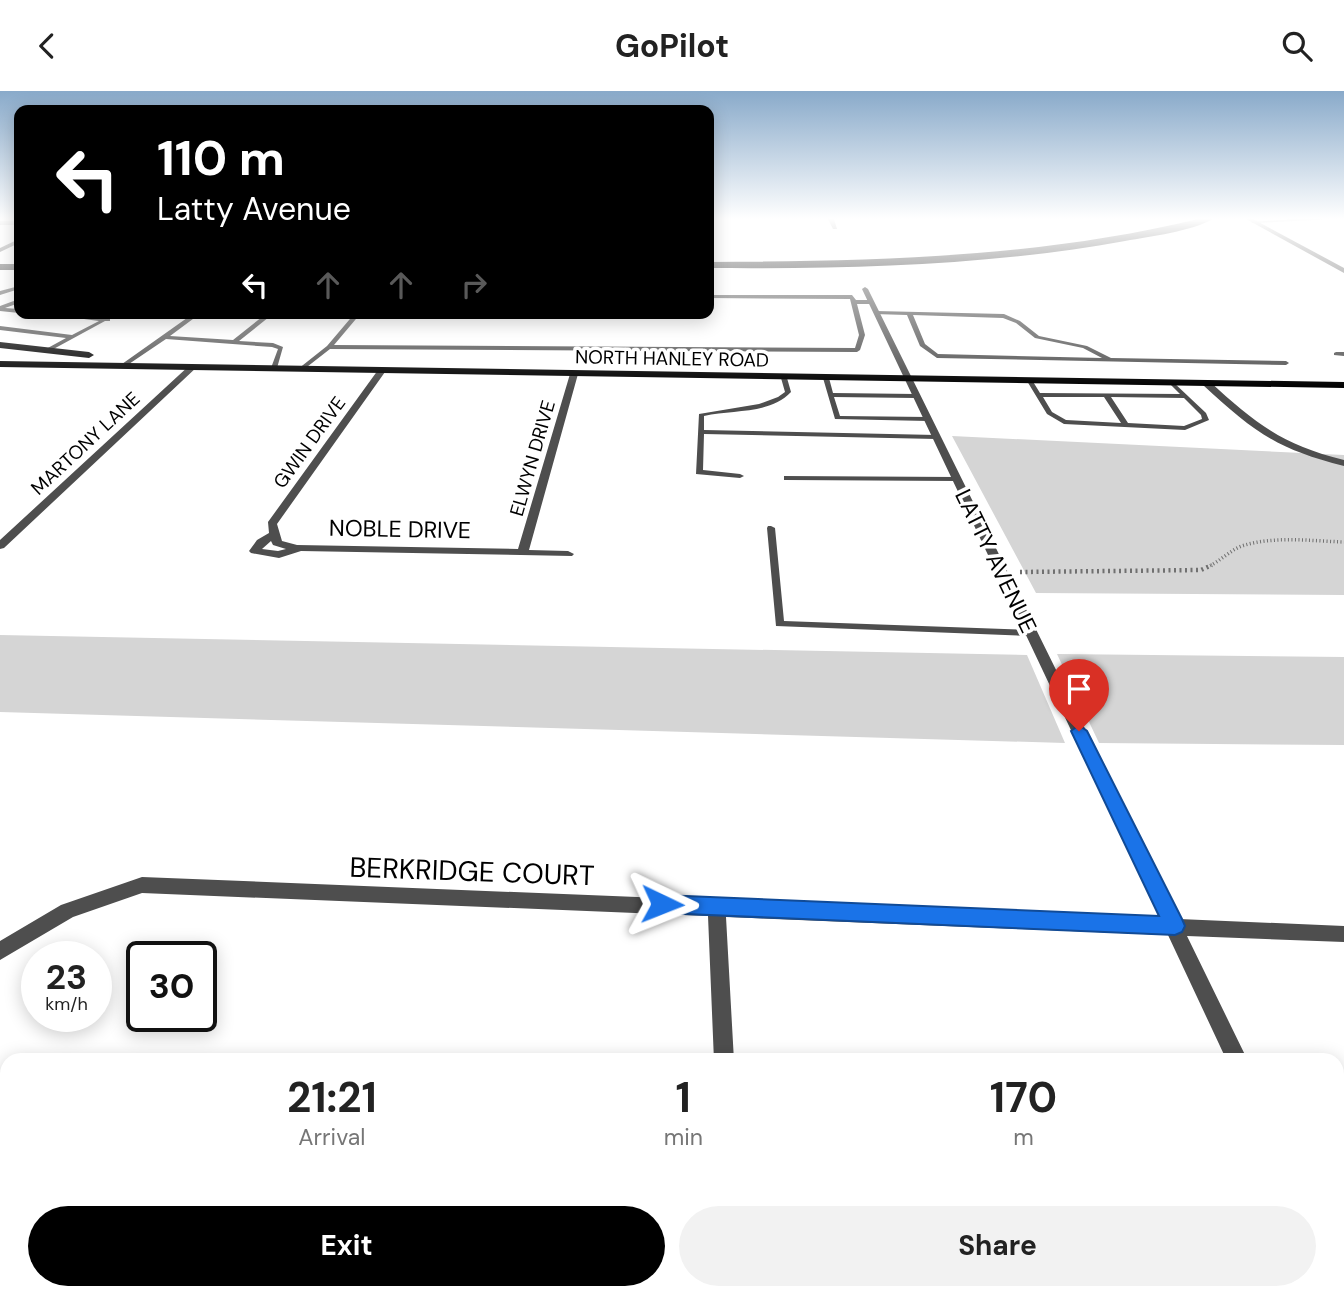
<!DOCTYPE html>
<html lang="en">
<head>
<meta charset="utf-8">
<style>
  :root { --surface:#fff; --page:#f2f2f2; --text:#222; --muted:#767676; --accent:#000 }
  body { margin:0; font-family:"DM Sans",sans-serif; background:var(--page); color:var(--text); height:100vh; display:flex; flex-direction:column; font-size:26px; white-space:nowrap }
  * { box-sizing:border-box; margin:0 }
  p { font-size:23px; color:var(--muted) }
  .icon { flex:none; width:38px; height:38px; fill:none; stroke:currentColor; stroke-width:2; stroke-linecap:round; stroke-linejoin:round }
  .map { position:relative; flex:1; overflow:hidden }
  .sheet { position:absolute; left:0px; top:962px; width:1344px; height:247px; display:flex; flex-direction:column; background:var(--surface); border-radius:21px 21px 0 0; box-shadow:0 4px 18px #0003 }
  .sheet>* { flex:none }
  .banner { position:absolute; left:14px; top:14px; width:700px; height:214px; border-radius:14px; box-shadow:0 4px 18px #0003; background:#000; color:#fff; overflow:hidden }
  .speed { position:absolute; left:21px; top:850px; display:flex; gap:14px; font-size:35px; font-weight:700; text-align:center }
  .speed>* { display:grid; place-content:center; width:91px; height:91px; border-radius:50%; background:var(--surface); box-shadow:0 4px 18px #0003; line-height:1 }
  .speed small { font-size:18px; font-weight:400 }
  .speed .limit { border:4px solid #111; border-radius:10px; background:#fff; color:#111 }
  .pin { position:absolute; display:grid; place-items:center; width:60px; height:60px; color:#fff; margin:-72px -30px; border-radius:50% 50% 50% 0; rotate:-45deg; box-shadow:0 0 7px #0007 }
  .pin .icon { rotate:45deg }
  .me { position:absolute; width:77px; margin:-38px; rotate:92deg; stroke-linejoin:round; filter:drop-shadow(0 0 5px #0008) }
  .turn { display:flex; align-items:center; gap:24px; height:147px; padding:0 28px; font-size:32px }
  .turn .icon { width:91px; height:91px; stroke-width:2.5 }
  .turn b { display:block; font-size:49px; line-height:60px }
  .lanes { display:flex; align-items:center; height:66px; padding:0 28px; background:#0003; justify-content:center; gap:35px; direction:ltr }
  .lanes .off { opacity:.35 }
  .eta { display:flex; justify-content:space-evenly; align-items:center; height:119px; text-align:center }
  .eta b { font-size:42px; font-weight:700; line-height:49px }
  .primary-button { display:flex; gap:14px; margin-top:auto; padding:14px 28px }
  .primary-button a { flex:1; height:80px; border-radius:42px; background:var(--accent); color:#fff; font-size:28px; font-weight:700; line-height:80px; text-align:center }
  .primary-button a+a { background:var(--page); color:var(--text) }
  header { display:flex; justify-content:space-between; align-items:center; height:91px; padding:0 28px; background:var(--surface); font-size:32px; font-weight:700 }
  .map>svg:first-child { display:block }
  .green { fill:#d5d5d5 }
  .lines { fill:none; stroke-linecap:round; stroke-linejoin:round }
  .path-far1 { stroke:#707070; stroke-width:3.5; stroke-dasharray:1 2.5; stroke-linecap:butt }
  .path { stroke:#707070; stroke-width:4.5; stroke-dasharray:2 3.5; stroke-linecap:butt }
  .lane { fill:#4e4e4e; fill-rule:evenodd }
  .street { fill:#4e4e4e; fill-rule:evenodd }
  .secondary { fill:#1b1b1b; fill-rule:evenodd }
  .primary { fill:#000; fill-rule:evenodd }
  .highway { fill:#000; fill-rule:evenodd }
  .route { fill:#1a73e8; stroke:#114b97; stroke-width:2 }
  .labels { text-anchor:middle; stroke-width:7; stroke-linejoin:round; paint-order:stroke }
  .far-street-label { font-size:19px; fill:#000; stroke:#fff }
  .street-label { font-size:23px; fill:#000; stroke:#fff }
  .near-street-label { font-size:28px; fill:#000; stroke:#fff }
</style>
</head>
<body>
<header><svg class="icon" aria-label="back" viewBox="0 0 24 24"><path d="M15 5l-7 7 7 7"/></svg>GoPilot<svg class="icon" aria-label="search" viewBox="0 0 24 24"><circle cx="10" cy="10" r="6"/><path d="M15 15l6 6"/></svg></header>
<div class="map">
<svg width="1344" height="1209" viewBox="0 0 1344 1209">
  <rect width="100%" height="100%" fill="#fff"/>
  <path class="green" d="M952 345 1344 364V504L1036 502Z
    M0 544 1027 564 1065 652 0 621Z
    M1057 563 1344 566V654L1099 652Z"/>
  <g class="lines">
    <path class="path-far1" d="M1207 476C1220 471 1232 457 1245 454 1276 445 1312 450 1344 451"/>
    <path class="path" d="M1020 481 1201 479 1212 474"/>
    <path class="lane" d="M1293 128H1331L1253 132 1251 131Z
      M19 195V198L0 204V200Z
      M709 204H852L856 209H871L874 211 871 213H857L865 244 860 259 857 261 330 258 303 279 298 278 327 255 355 222H361L334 254 855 257 859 244 850 208 709 207Z
      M19 208V212L5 217 19 218V222L0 220V215Z
      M876 220 1004 223 1020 230 1039 245 1087 255 1111 267 1286 270 1289 272 1286 274 937 267 920 255 907 224 874 223ZM913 224 1003 227 1016 232 1035 247 1083 257 1102 267 938 263 925 253Z
      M30 222H38L26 228 21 227Z
      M39 222H60L104 227 112 222H120L110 228V230H105L48 261 46 260V258L66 247 0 239V235L72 244 99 230Z
      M194 222H201L170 245 233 249 267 222H274L239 250 273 252 283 256 277 277 274 279 271 277 278 258 272 256 166 248 126 275H122V273Z
      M1336 261H1344V265L1334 264V262Z
      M784 285 787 287 791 301C769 324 733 318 704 325V339L936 344 940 346 936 348 704 343 703 379 740 383 744 385 740 387 696 383 699 323 759 313 778 306 785 301 781 287Z
      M826 285 829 287 833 302 916 303 919 305 916 307 834 306 840 325 928 326 931 328 928 330 835 328 823 287Z
      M1028 289H1032L1040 302 1180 303 1169 292 1172 290 1206 322 1209 329 1185 339 1064 333 1047 323 1027 290ZM1043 306H1104L1121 332 1066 329 1052 321ZM1111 306 1184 307 1201 324 1202 328 1184 335 1128 332Z
      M784 385 957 386 961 388 957 390 787 389H784Z
      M768 435H771L775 437 784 530 1031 539 1036 542 1031 545 776 535 767 437Z"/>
    <path class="street" d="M828 128H834L837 138H833Z
      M1246 128H1253L1344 177V182Z
      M0 130H19V134H0Z
      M865 196 868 198 1179 828 1344 835V851L1187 845 1248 970H1227L1168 844 726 826 734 970H714L708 825 142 802 73 826 0 869V850L61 814 142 786 711 809 717 807 723 810 1160 827 862 198Z
      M191 273 198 275 4 457 0 458V449Z
      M378 279 385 281 277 433 282 450 297 454 518 458 570 283 574 281 578 283 529 459 568 460 574 463 572 465 301 460 279 467 251 462 249 460 257 449 269 442 268 431ZM271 450 273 454 286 458 278 460 262 458Z
      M1203 290H1209C1255 332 1282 354 1344 369V375C1276 358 1253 340 1203 294Z
      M1337 1167 1344 1170V1206L1335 1202H1337Z
      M723 1202H747V1209H723Z"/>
    <path class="secondary" d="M19 148V152L0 161V157Z"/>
    <path class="primary" d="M0 251 89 261 94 264 89 267 0 257Z
      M0 270 1344 291V297L0 276Z"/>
    <path class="highway" d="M1198 128H1213C1189 141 1152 145 1125 150 988 175 848 178 709 177V171C874 170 1037 167 1198 128Z
      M0 173H19V179H0Z"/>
  </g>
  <linearGradient id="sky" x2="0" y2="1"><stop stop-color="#89aaca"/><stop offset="0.43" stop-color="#fff"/><stop offset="1" stop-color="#fff" stop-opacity="0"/></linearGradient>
  <rect width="1344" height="297" fill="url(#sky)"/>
  <path class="route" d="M1079 634 1087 640 1182 828 1185 835 1182 841 1175 844 662 822 655 819 652 813 655 807 662 804 1159 825 1071 640Z"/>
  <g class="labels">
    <g class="far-street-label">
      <text transform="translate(672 267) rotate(1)" y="7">NORTH HANLEY ROAD</text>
      <text transform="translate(309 351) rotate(-54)" y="7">GWIN DRIVE</text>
      <text transform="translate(85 352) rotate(-43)" y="7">MARTONY LANE</text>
      <text transform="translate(532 367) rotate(-74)" y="7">ELWYN DRIVE</text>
    </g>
    <g class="street-label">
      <text transform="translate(400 438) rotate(1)" y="8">NOBLE DRIVE</text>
      <text transform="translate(996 470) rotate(64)" y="8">LATTY AVENUE</text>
    </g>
    <g class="near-street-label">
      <text transform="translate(472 780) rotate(2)" y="10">BERKRIDGE COURT</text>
    </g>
  </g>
</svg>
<div class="speed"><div>23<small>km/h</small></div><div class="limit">30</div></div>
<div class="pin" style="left:1079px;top:640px;background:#d93025"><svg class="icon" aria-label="arrive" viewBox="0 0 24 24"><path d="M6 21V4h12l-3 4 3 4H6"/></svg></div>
<svg class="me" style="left:662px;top:813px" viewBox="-20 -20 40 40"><path d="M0-17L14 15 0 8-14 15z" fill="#1a73e8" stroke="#fff" stroke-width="4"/></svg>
<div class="banner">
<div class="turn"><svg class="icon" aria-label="left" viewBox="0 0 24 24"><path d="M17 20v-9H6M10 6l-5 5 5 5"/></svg><div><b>110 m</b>Latty Avenue</div></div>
<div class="lanes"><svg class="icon" aria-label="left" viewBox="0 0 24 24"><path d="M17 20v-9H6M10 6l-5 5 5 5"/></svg><svg class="icon off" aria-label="ahead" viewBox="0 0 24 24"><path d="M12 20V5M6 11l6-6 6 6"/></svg><svg class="icon off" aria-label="ahead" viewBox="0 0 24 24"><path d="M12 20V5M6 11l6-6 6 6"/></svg><svg class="icon off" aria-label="right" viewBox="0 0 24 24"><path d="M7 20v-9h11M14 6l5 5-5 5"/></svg></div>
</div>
<section class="sheet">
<div class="eta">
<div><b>21:21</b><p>Arrival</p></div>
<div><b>1</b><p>min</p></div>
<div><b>170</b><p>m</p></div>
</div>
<div class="primary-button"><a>Exit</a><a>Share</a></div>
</section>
</div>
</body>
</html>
